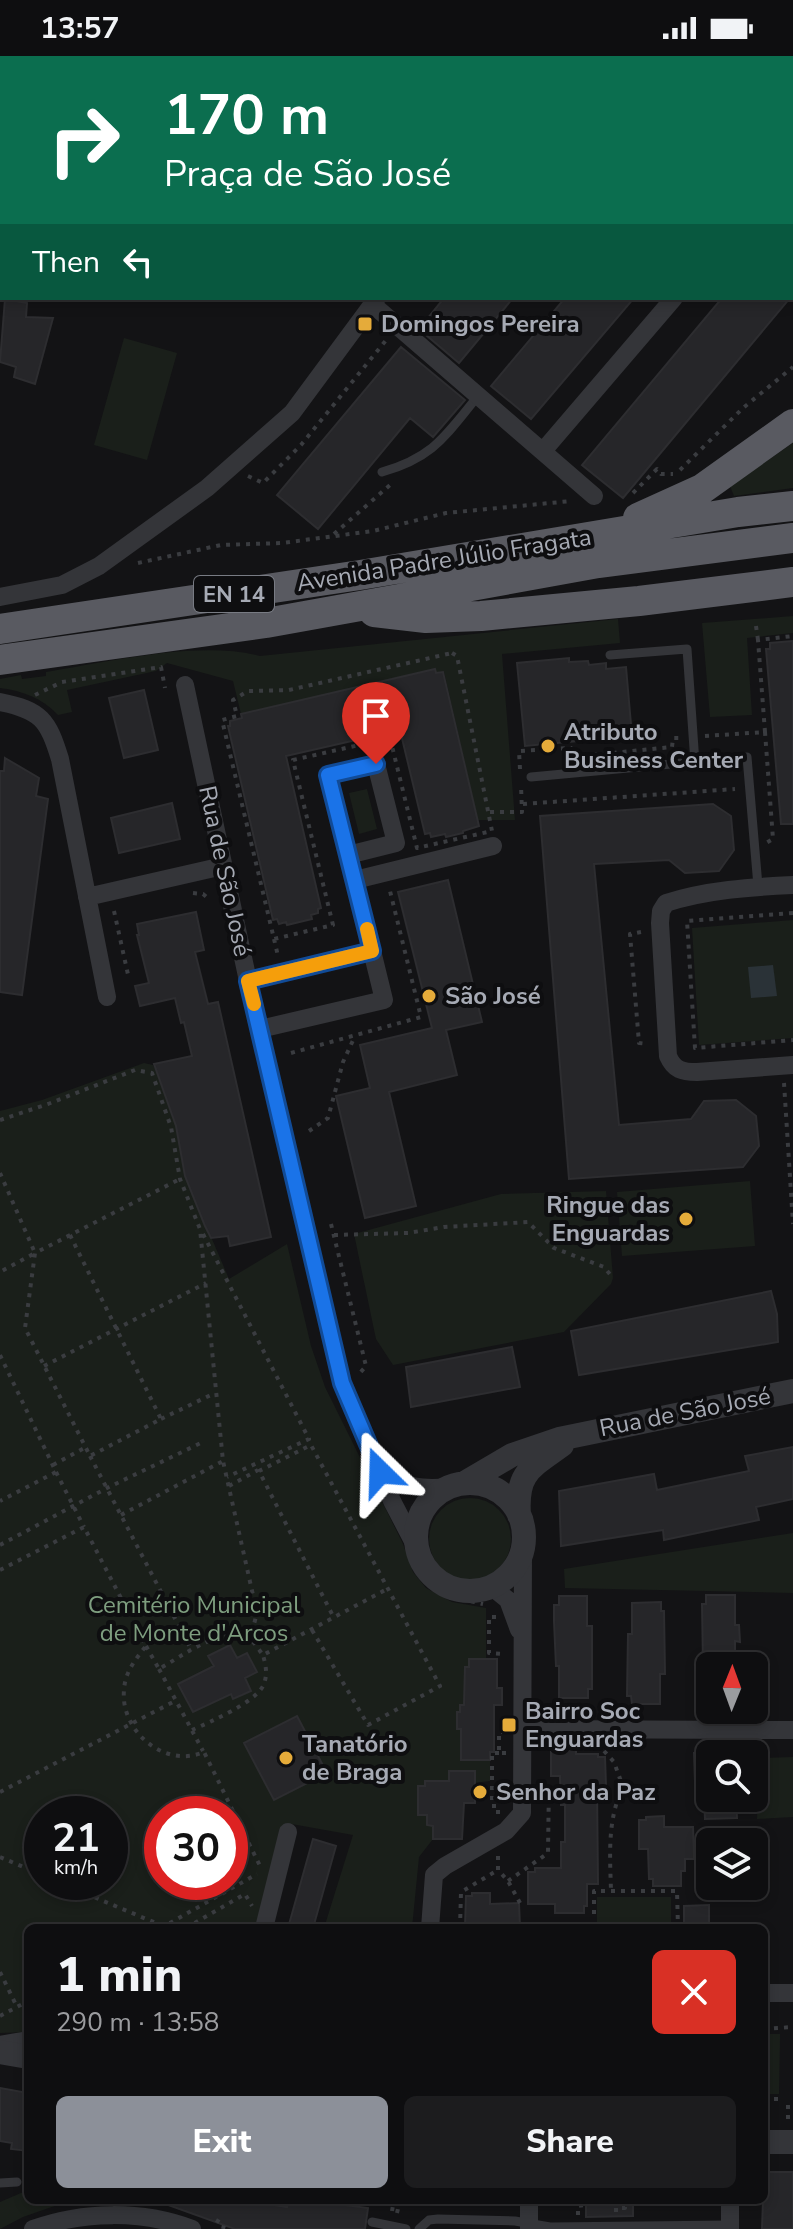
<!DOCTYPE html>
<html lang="en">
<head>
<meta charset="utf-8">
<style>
  :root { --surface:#0e0e10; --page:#1c1c1e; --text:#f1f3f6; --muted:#9b9c9f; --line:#2e2e30; --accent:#8c9099 }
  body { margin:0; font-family:"Nunito Sans",sans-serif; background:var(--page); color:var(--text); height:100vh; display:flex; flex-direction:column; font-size:30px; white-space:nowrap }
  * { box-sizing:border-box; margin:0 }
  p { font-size:26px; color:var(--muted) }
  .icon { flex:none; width:44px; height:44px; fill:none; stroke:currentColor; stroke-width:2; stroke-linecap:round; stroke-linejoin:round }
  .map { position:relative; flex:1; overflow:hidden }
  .sheet { position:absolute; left:24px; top:1868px; width:744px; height:280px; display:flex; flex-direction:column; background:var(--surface); border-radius:12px; box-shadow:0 4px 12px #0003,0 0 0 2px var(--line) }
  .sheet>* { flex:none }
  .hud { position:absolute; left:0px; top:0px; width:794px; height:244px; box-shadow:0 4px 12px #0003,0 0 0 2px var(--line); background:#0b6e4f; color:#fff; overflow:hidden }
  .needle { width:52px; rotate:1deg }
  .fabs { position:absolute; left:696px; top:1596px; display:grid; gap:16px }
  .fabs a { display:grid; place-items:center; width:72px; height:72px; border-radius:12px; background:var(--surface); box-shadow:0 4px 12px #0003,0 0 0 2px var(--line); font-size:40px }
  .speed { position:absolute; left:24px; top:1740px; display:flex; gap:16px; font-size:40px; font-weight:700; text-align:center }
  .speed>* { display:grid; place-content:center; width:104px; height:104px; border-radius:50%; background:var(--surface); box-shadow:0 4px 12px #0003,0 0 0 2px var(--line); line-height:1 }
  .speed small { font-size:20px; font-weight:400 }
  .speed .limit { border:12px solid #d22; background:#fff; color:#111 }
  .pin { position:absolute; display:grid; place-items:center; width:68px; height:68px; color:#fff; margin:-82px -34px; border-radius:50% 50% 50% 0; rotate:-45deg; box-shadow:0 0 8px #0007 }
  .pin .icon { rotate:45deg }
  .me { position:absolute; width:88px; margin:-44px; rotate:338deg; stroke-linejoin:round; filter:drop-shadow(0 0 6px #0008) }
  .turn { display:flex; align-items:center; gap:28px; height:168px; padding:0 32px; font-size:36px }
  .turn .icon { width:104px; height:104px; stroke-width:2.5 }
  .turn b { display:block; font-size:56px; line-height:68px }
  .then { display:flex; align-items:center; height:76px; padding:0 32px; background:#0003; gap:16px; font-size:30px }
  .round { display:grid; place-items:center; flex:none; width:84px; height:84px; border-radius:12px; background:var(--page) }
  .headline { display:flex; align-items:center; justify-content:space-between; height:136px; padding:0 32px }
  h1 { font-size:48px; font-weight:800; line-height:60px }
  .button { display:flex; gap:16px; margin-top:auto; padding:16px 32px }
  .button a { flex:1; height:92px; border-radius:12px; background:var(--accent); color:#fff; font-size:32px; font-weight:800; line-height:92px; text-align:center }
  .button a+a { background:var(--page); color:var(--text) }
  .status { display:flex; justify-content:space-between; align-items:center; height:56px; padding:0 40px; background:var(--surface); direction:ltr }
  .status svg { height:22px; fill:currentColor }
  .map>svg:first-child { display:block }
  .green { fill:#1a1f1a; fill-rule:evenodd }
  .water { fill:#2a3237 }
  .building { fill:#262629; stroke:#2d2d30; stroke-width:2 }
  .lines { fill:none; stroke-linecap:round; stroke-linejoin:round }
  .path { stroke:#3a3c40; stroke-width:4; stroke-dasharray:4 6; stroke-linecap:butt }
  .service { stroke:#343539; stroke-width:9 }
  .minor { stroke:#343539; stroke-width:18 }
  .tertiary { stroke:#343539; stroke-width:24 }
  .trunk { stroke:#595a61; stroke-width:30 }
  .route-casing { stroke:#114b97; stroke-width:20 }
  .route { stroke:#1a73e8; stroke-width:14 }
  .slow { stroke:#f59e0b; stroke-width:14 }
  .poi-dot { fill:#e5ab3a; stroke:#0e0e10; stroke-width:3 }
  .labels { text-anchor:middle; stroke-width:8; stroke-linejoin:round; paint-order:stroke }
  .shield { fill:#0e0e10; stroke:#787b83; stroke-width:2 }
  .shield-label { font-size:22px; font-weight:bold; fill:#a6aab4 }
  .poi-label { font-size:24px; font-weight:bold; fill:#a6aab4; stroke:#0e0e10; text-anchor:start }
  .street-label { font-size:24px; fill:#a6aab4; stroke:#0e0e10 }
  .park-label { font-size:24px; fill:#7e9e7f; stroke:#0e0e10 }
</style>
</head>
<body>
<div class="status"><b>13:57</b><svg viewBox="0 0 49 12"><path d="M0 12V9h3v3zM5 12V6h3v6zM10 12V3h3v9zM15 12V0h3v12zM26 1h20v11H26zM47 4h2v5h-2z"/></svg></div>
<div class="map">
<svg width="793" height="2173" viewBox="0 0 793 2173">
  <rect width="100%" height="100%" fill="#131315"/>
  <path class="green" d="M124 282 177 297 147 404 94 389Z
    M793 387V432L734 440 730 430Z
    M793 560V577L747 582 752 659 710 661 702 567Z
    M618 563 620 587 502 598 515 764H478L444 616 436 617 434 613 241 658 233 625 167 607 156 615 67 634 72 656 58 659C42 642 23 635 0 632V623L21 619 22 623 46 620V616C109 606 199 584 260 600Z
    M367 733 377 773 359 778 349 737Z
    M793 864V982L699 989 692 872Z
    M144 1007 153 1009 157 1016 176 1070 186 1122 229 1223 287 1188 311 1290 325 1331 403 1488 413 1516 426 1532 452 1546 486 1552V1603H469V1611L465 1612V1627H469L461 1673V1704H490V1725L449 1730 425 1725V1730H418V1758L427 1759V1769L433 1770V1783L419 1801 412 1872H324L353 1779 286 1767 257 1872H28V1976L0 1977V1055L42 1044ZM42 1758H110V1826H42ZM162 1758H230V1826H162Z
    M750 1125 755 1190 622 1200 617 1136Z
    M606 1135 613 1222 611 1228 564 1276 393 1309 376 1283 354 1178 501 1138Z
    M429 1483a41 41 0 1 1 82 0a41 41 0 1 1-82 0Z
    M793 1477V1537L565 1532 564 1513Z
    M793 1701V1761L757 1763 759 1702Z
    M597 1841H671V1872H597Z
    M764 1978H780L779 2038H764Z
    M28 2134V2144L66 2146 23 2161 0 2173V2146Z"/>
  <path class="water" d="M773 909 777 940 751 942 748 911Z"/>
  <path class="building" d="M444 242H513L459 307 419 273Z
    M565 242H634L531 363 491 330Z
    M722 242H790L623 442 582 409Z
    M5 243 27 247 26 261 53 262 35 328 14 321 16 311 0 306Z
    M401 291 465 344 433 381 410 362 318 473 277 439Z
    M793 585V768H781L766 593H770V587Z
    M569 602V606L588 605 589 609 606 607V613L626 611 632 680 525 690 517 607Z
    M435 613 436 617 443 616 479 770 463 775V777L446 781 445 778 431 781 430 777 425 778 400 674 286 700 321 852 318 853V857L311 859 312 863 287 869 286 866 279 868 277 863 273 864 228 670H230V665L242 662 241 658Z
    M144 634 158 694 124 702 109 642Z
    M5 702 39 722 36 740 48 743 22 939 0 936V715H4Z
    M172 747 180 783 119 797 111 762Z
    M713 748 731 760 734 794 719 815 685 817 669 804 594 808 619 1069 691 1063 704 1045 736 1044 756 1060 759 1090 743 1111 569 1123 540 760Z
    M448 824 482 966 446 974 457 1019 389 1036 416 1150 365 1162 336 1040 370 1032 360 989 432 972 398 836Z
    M196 856 204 894 195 896 208 948 218 946 271 1181 230 1190 228 1180 211 1182 205 1170 185 1120 176 1070 154 1008 192 1000 184 966 181 967 175 942 140 950 135 930 149 927 137 879H139L137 868Z
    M771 1235 777 1258 778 1286 579 1319 571 1275Z
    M512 1291 520 1331 411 1351 406 1311Z
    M793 1391V1443L756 1451 759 1464 664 1484 663 1474 561 1490 559 1435 654 1418 657 1434 749 1415 745 1400Z
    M706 1539H735V1569H739L740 1586 735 1585V1610L703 1609 702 1548H706Z
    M559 1540H587V1570H592V1633H588V1642H559V1610H556L554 1565V1549H559Z
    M661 1546V1555H664L665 1618H660V1648H632L631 1640H627L628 1578H632V1547Z
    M230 1589 237 1602 247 1597 257 1616 245 1622 251 1635 233 1643 231 1638 193 1656 178 1628 214 1610 208 1600Z
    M469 1603H497V1632H502V1649H494V1696H490V1704H461V1673H457V1656H460V1649H464L465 1611H469Z
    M297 1660 327 1717 274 1744 244 1687Z
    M576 1687V1698H598V1701H605L606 1730H597L598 1828H587V1850H584V1857H555V1848H528V1816H535V1812H561V1786H565V1749H561L560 1720H551V1691H558V1688Z
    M694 1697H710V1726H695Z
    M449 1715H475V1747H464L462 1783H433V1770L427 1769V1759H418V1730H425V1725H449Z
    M704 1742H736L737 1762 705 1763Z
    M664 1760V1771H693L694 1803H685V1815H681V1830H653V1823H649L648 1793H639V1764H646V1761Z
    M313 1783 336 1790 313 1872H288Z
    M472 1837H490V1848L519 1847 520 1872 465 1870 466 1840H472Z
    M709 1849V1872H684V1850Z
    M0 2032 28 2037V2095L11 2093 12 2087 0 2085Z
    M764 2116H793V2173H762Z
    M160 2144H243L287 2151 289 2144H307L368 2152 365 2173H235L160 2146Z
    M586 2144H633V2160L586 2161Z"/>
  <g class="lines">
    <path class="path" d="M592 2 595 0
      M0 229 2 216
      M680 414 743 352 793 311
      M248 420 263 427 301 389 387 283
      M633 437 657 413 661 418H673
      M334 478 390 429
      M138 507 221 489 282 487 373 475 446 457 571 445
      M756 570 758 584
      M452 597 457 600 492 775 417 792 390 682 293 704 333 869 274 883 222 664 237 660 233 644 248 635 289 634Z
      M35 639 62 626 161 611 165 632
      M765 676 758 584 793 580
      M705 680 765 676 773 783 766 787
      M520 713 519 695 571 692 572 701 672 691 673 682H680
      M523 748 735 733
      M490 756H522L521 729
      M193 837 203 838 210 844
      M114 855 129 923
      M793 857 687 865 695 992 793 984
      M641 876 630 878 639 987 648 988
      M274 883 278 900
      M291 997 421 961 390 835
      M784 1027 793 1168
      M0 1064 48 1048 135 1014 152 1017 171 1071 180 1123 200 1173 223 1405 257 1557 250 1583
      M309 1075 328 1062 343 1006 355 980
      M0 1117 35 1197 0 1216
      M331 1168 366 1310 359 1318
      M203 1178 309 1383 227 1421
      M70 1179 161 1363 90 1400 25 1272 35 1197 180 1123
      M334 1179 408 1177 444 1171 528 1166 554 1192 604 1211 613 1222
      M0 1299 56 1416 0 1445
      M44 1310 206 1227
      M161 1363 215 1337
      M90 1400 192 1595
      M53 1409 86 1391
      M56 1416 84 1471
      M229 1430 258 1414
      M121 1459 223 1405
      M0 1489 107 1432 205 1385
      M414 1509C426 1536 457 1542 483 1548
      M0 1514 84 1471 146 1590C135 1604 125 1616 124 1634 120 1675 165 1713 204 1696L261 1812
      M496 1561H489V1597L504 1598
      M312 1574 368 1669 440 1630 311 1389 259 1415 334 1562
      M146 1590 159 1613C181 1601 226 1566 251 1584 255 1587 259 1594 263 1599L389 1532
      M159 1613 203 1695
      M192 1674C210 1666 254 1647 263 1630 268 1619 266 1610 263 1599
      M505 1676H499V1697H507
      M604 1695 614 1706 623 1731C607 1763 610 1800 611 1835
      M0 1736 175 1645
      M498 1758V1750H492V1697H499
      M498 1800V1814L508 1825 520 1847
      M0 1801 42 1819
      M508 1825 548 1797 549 1726
      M58 1826 163 1870
      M594 1858V1835H677L678 1872
      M161 1872 257 1818
      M186 1872 245 1838 252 1850
      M460 1872 461 1836 498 1814
      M0 1916 17 1951
      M0 1960 28 1945
      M764 1973 793 1971
      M764 2043H782
      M788 2049V2064
      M436 2144 443 2145
      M556 2146 564 2144
      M392 2155 394 2144
      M616 2156V2152H625V2144
      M397 2157 400 2144
      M578 2159V2150L586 2149
      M216 2164 224 2169 223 2173"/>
    <path class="service" d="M382 416C434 401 445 380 478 340
      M610 599 687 593 695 707
      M531 721 747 701 758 830
      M0 2127 17 2126
      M372 2166 406 2173
      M419 2173 429 2164 438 2163 515 2165 550 2171 730 2169"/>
    <path class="minor" d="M32 2V0
      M480 2 482 0
      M619 2 622 0
      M0 164 2 150
      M372 248 594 440
      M543 395 674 242
      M0 541 62 529 99 510 207 432 292 357 377 242
      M185 629 248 925 342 1327 392 1445 416 1491
      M0 646C41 654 48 664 60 703L107 941
      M348 799 396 787 376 708 328 719 372 895
      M355 824 493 790
      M793 829C751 831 706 834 666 847L661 855 660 867 668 1000C674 1014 682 1016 697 1016L793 1009
      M87 841 223 810
      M248 925 372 895 384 944 260 973
      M380 1416C407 1431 419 1434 450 1431
      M492 1531 508 1544 519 1574
      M522 1673 793 1674
      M264 1872 288 1776
      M430 1872 434 1819 445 1810 506 1775 522 1757 523 1497
      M764 1937H793
      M0 1989 28 1984
      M529 2144V2173
      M730 2144V2173
      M33 2173C83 2155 142 2154 192 2173"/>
    <path class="tertiary" d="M466 1426 512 1399 559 1383 793 1335
      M416 1481a54 54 0 1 1 108 0a54 54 0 1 1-108 0Z
      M519 1459C516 1417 530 1412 562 1389
      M0 1996 28 2001
      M764 2086H793"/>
    <path class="trunk" d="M638 462 702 433 793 368
      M374 556 426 562 481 560 639 545 793 526
      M0 573 360 519 738 456 793 450
      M0 604 266 567 598 507 793 482"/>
  </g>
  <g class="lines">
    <g class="route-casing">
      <path id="route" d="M376 708 328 719 372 895 248 925 342 1327 380 1416"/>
    </g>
    <use href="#route" class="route"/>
    <path class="slow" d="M254 948 248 925 372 895 367 873"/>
  </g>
  <g class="poi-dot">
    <rect x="357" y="260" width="16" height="16" rx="4"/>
    <circle cx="548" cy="690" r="8"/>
    <circle cx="429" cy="940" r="8"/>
    <circle cx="686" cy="1163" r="8"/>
    <rect x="501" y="1661" width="16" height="16" rx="4"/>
    <circle cx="286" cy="1702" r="8"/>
    <circle cx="480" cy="1736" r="8"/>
  </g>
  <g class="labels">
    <rect class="shield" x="194" y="520" width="80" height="36" rx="6"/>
    <g class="shield-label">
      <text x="234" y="546">EN 14</text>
    </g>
    <g class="poi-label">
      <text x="381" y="276">Domingos Pereira</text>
      <text x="564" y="684">Atributo<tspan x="564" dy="28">Business Center</tspan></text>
      <text x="445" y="948">São José</text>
      <text x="670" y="1157" text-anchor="end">Ringue das<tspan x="670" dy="28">Enguardas</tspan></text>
      <text x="525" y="1663">Bairro Soc<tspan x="525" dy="28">Enguardas</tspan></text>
      <text x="302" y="1696">Tanatório<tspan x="302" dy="28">de Braga</tspan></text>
      <text x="496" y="1744">Senhor da Paz</text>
    </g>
    <g class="street-label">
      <text transform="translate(444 504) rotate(-9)" y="8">Avenida Padre Júlio Fragata</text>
      <text transform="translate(225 815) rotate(78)" y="8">Rua de São José</text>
      <text transform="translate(685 1356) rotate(-11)" y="8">Rua de São José</text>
    </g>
    <g class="park-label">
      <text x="194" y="1557">Cemitério Municipal<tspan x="194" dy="28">de Monte d'Arcos</tspan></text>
    </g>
  </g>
</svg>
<div class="fabs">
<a><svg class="needle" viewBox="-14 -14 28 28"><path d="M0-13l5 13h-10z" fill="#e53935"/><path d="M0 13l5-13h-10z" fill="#9b9c9f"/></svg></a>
<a><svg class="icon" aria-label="search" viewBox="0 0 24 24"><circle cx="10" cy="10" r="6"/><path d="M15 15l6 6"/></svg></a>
<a><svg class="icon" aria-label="layers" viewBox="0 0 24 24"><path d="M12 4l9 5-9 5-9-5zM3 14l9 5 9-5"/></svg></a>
</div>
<div class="speed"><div>21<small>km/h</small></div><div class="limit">30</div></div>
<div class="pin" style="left:376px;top:708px;background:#d93025"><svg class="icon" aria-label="arrive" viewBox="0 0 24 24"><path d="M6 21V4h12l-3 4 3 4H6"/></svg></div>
<svg class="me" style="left:380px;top:1416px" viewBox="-20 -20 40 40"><path d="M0-17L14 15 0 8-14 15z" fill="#1a73e8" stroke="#fff" stroke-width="4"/></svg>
<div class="hud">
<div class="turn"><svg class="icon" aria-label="right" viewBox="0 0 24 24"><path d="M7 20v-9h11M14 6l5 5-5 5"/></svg><div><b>170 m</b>Praça de São José</div></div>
<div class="then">Then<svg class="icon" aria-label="left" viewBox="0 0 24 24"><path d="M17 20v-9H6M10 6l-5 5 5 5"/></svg></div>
</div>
<section class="sheet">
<div class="headline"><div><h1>1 min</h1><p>290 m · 13:58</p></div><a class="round" style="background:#d93025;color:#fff"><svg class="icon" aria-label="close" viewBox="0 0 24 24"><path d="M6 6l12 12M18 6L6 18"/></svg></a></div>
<div class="button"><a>Exit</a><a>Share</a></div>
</section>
</div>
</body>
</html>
